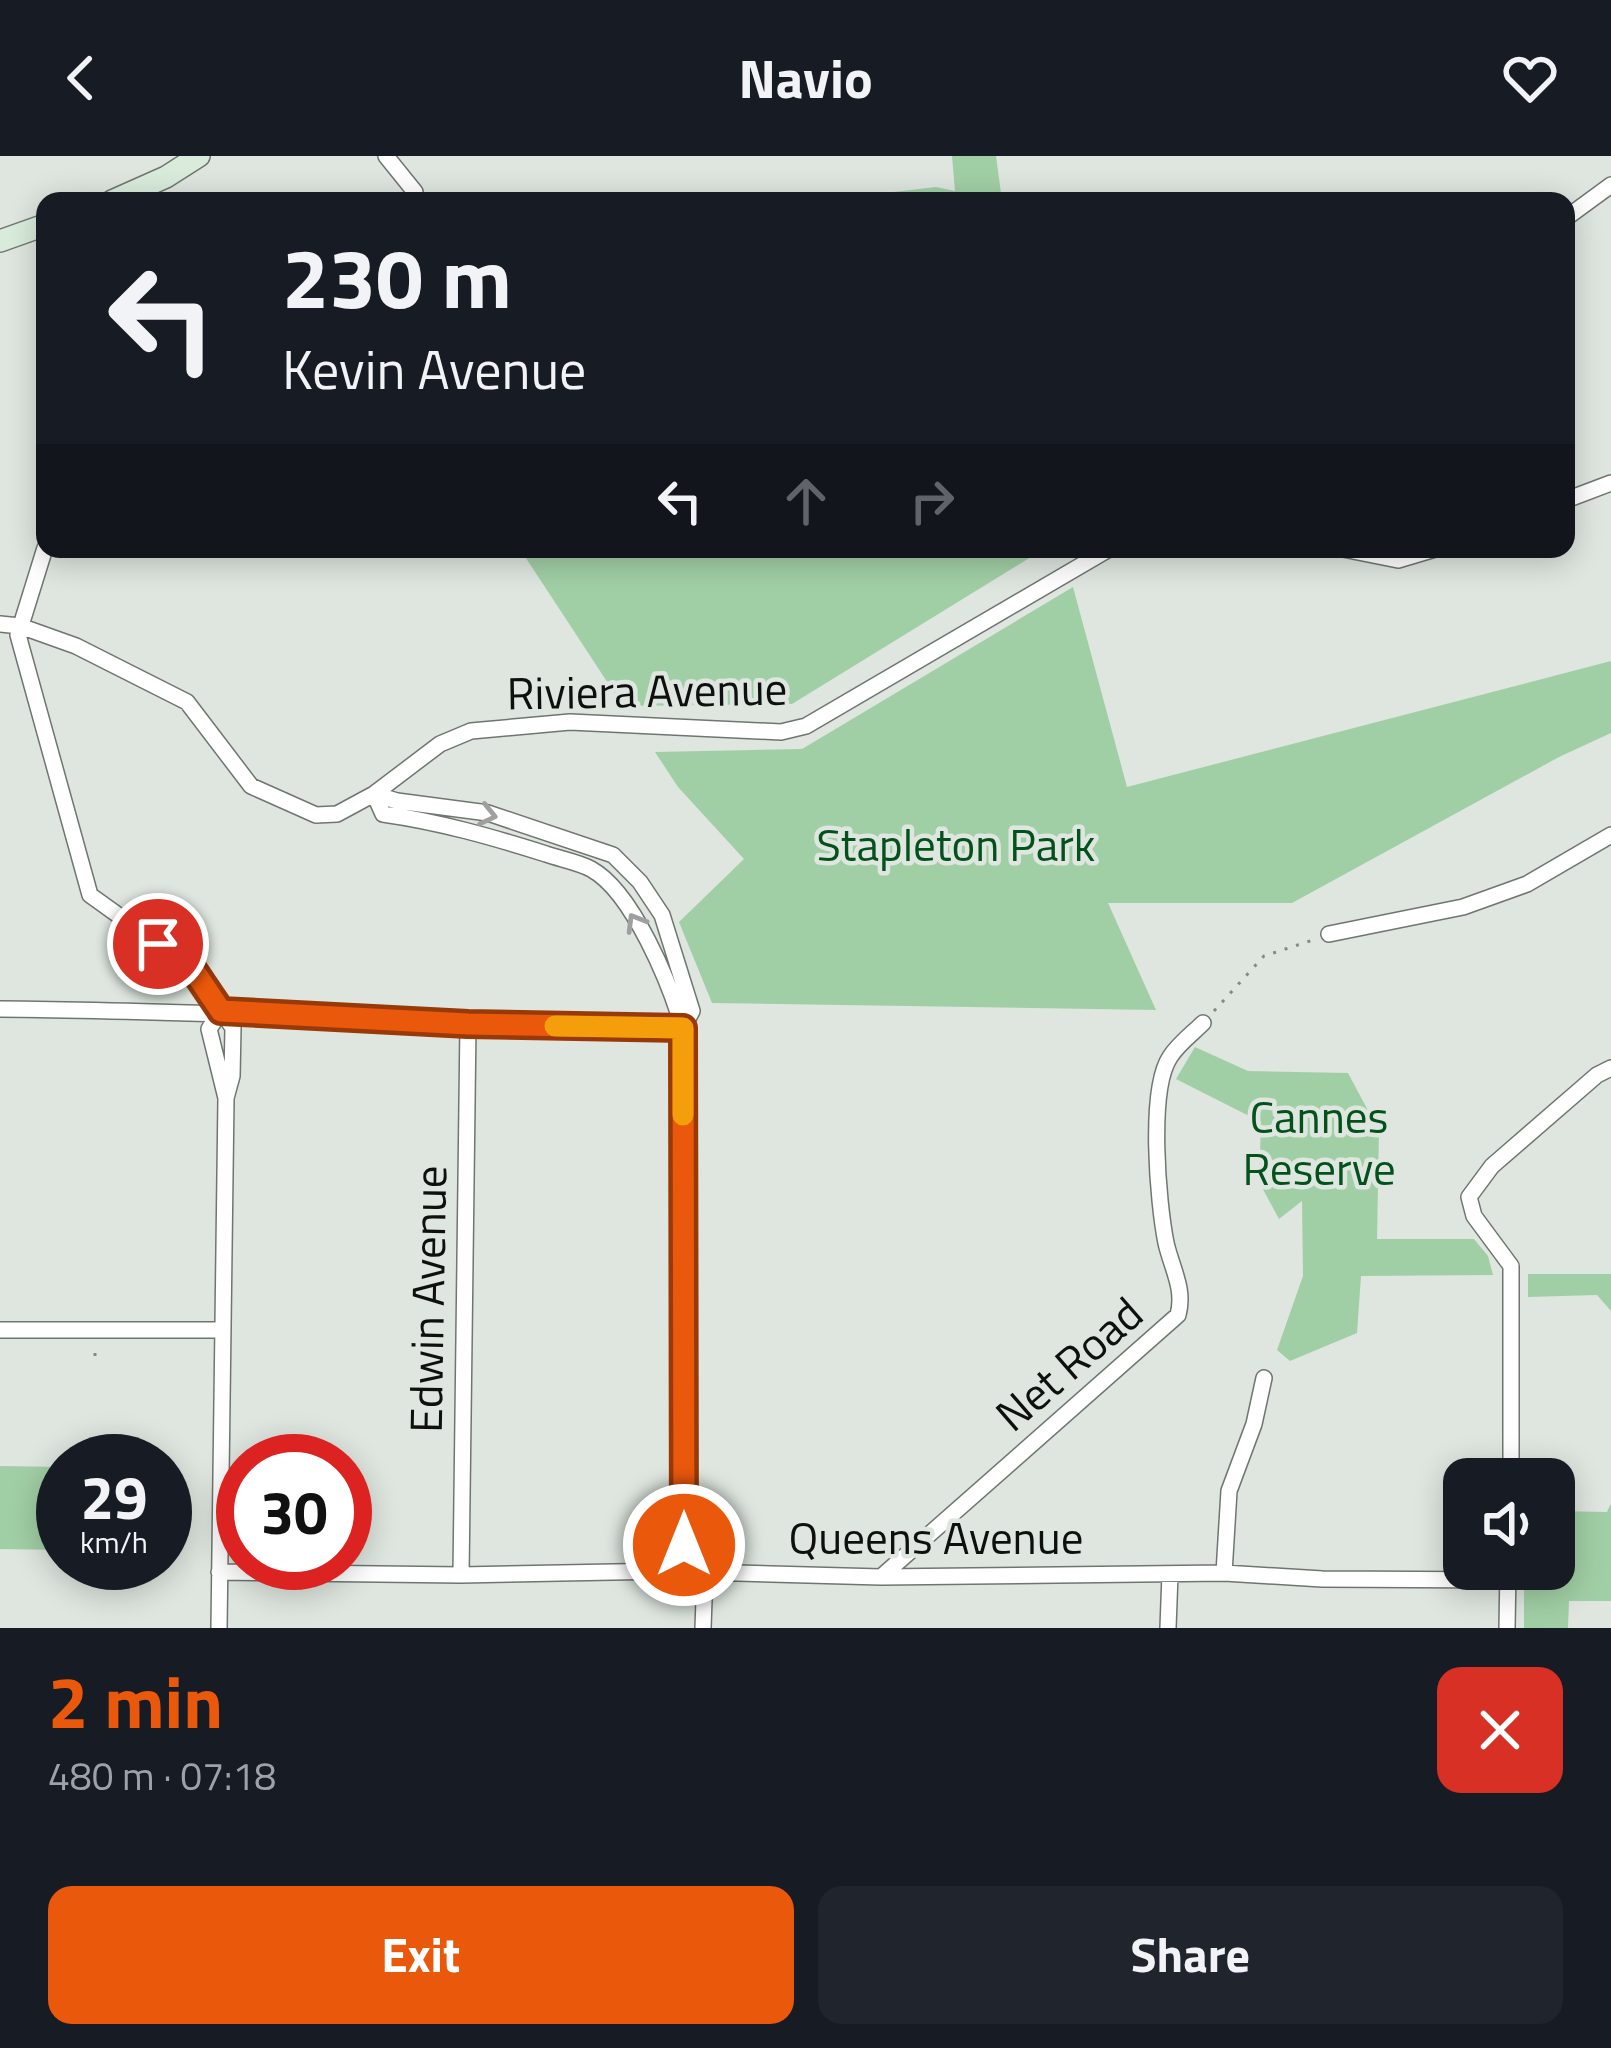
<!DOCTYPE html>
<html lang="en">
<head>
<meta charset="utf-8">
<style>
  :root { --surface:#171b24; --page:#20242c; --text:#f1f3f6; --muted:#9ea1a6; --accent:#ea580c }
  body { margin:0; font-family:"Titillium Web",sans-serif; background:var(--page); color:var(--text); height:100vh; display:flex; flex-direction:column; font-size:45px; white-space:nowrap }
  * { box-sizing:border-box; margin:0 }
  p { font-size:39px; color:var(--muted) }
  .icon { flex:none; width:66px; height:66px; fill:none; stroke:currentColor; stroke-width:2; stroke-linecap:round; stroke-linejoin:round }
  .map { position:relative; height:1472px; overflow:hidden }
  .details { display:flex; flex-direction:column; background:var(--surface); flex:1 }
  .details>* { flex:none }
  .banner { position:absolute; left:36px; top:36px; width:1539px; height:366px; border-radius:24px; box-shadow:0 6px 30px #0003; background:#171b24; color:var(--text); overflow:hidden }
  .fabs { position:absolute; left:1443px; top:1302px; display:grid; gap:24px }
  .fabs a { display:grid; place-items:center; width:132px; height:132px; border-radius:24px; background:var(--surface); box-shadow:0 6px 30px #0003; font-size:60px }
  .speed { position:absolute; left:36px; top:1278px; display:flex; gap:24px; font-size:60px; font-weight:700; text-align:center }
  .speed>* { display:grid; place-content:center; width:156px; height:156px; border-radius:50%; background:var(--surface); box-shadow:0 6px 30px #0003; line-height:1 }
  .speed small { font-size:30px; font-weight:400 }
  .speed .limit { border:18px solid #d22; background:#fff; color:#111 }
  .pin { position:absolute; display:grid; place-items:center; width:102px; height:102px; color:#fff; margin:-51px; border:6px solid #fff; border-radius:50%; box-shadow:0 3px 12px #0007 }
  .me { position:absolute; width:132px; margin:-66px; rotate:0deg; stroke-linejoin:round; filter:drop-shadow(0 0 9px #0008) }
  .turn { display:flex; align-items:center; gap:42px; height:252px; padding:0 48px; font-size:54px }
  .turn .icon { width:156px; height:156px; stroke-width:2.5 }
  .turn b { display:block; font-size:84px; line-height:102px }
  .lanes { display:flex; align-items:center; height:114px; padding:0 48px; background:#0003; justify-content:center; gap:60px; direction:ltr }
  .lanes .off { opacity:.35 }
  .round { display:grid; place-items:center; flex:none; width:126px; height:126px; border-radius:24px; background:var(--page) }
  .overview { display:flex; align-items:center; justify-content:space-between; height:204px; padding:0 48px }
  h1 { font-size:72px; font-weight:700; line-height:90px; color:var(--accent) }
  .action { display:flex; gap:24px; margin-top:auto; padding:24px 48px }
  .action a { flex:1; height:138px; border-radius:24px; background:var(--accent); color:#fff; font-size:48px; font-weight:700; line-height:138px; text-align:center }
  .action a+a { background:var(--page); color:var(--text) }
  header { display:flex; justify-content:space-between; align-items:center; height:156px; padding:0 48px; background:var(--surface); font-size:54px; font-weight:700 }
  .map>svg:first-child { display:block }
  .green { fill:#a1cfa5 }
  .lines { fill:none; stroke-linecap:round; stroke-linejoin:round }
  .street-casing { stroke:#6f7670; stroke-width:18 }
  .secondary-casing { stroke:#6f7670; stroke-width:24 }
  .path { stroke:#838984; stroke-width:3; stroke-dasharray:3 9; stroke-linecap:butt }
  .street { stroke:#fff; stroke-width:15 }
  .secondary { stroke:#d9ecdb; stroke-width:21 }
  .oneway { stroke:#9f9f9f }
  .route-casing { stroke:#983908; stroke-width:30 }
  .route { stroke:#ea580c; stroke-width:21 }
  .slow { stroke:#f59e0b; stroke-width:21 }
  .labels { text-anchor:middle; stroke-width:9; stroke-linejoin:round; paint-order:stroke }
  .street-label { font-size:45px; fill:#0e100e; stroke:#dee6df }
  .park-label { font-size:45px; fill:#03511b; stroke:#dee6df }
</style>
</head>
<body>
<header><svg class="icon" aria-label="back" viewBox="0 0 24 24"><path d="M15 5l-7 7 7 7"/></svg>Navio<svg class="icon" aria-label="heart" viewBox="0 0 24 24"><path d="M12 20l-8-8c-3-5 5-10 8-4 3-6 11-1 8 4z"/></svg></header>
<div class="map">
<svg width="1611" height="1472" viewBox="0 0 1611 1472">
  <rect width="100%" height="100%" fill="#dee6df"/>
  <path class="green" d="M952 0H996L1002 45H817L936 31 955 35Z
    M520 393H1044L792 548 623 550Z
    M1073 431 1127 631 1611 505V577L1559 601 1292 747H1108L1156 854 712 847 679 766 744 703 678 631 655 596 802 593Z
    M1195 891 1248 915 1348 917 1379 975 1377 1083H1474L1488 1100 1493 1119 1361 1120 1357 1177 1290 1205 1277 1194 1303 1120 1302 1045 1279 1063 1259 1026 1261 966 1176 923Z
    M1528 1118H1611V1155L1597 1139 1528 1141Z
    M0 1310 63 1311V1394L0 1393Z
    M1611 1347V1445H1569L1568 1472H1524V1413H1554V1355L1607 1356Z"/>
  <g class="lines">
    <g class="street-casing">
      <path id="street" d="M386 0 415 36V45
        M1566 62 1611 29
        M1566 344 1611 327
        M45 392 18 479 90 739 192 812 233 872 232 920 226 942
        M1343 393 1398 404 1435 393
        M0 468 20 470 76 490 187 546 251 630 316 659 337 658 374 638 440 588 471 575 570 566 781 576 806 570 1109 393
        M374 638 383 658C440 666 492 681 546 698 560 703 578 706 591 713 633 736 670 828 683 872L684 1389 666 1415
        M374 638 397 645 488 657 613 699 640 726 662 759 692 855 683 872
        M1329 778 1463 751 1527 728 1611 679
        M0 853C228 855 455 868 683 872
        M0 1174H222
        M1511 1323V1110L1474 1060 1469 1041 1492 1010 1597 919 1611 912
        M219 1416 461 1419 666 1415 881 1421 1224 1417 1322 1423 1508 1424
        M1224 1417 1229 1335 1254 1268 1264 1222
        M461 1419 468 868
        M881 1421 1178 1159C1185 1133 1172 1113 1166 1087 1158 1047 1148 934 1170 901 1178 888 1193 877 1203 867
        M219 1472 226 942 209 873 221 855
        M703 1472 705 1416
        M1168 1472 1170 1418
        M1507 1472 1508 1413"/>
    </g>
    <g class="secondary-casing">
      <path id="secondary" d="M112 45 166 21 199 0
        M0 85 45 69"/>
    </g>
    <path class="path" d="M1214 855 1264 800 1316 783
      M95 1200V1188"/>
    <use href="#street" class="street"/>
    <use href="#secondary" class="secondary"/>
  </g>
  <defs><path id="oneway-chevron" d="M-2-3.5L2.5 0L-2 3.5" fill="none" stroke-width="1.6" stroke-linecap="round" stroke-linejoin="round" transform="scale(3)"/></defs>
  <g class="oneway">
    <use href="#oneway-chevron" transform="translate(488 659) rotate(13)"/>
    <use href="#oneway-chevron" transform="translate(635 766) rotate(-121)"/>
  </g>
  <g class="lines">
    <g class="route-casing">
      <path id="route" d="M158 788 192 812 221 855 468 868 683 872 684 1389"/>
    </g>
    <use href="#route" class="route"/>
    <path class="slow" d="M555 870 683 872V959"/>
  </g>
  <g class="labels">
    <g class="street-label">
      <text transform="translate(647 535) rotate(-1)" y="16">Riviera Avenue</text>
      <text transform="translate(428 1143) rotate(-89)" y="16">Edwin Avenue</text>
      <text transform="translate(1069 1208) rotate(-41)" y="16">Net Road</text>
      <text x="936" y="1398">Queens Avenue</text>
    </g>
    <g class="park-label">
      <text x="956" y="705">Stapleton Park</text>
      <text x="1319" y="977">Cannes<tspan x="1319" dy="52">Reserve</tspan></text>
    </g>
  </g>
</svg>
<div class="fabs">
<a><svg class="icon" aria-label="sound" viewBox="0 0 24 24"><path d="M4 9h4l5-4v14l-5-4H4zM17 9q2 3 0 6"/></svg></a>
</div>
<div class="speed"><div>29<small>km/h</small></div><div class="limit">30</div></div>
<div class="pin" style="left:158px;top:788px;background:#d93025"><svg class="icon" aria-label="arrive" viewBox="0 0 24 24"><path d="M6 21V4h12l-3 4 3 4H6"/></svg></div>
<svg class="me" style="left:684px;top:1389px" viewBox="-20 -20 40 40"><circle r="17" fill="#ea580c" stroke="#fff" stroke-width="3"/><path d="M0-11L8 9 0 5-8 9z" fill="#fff"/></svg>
<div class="banner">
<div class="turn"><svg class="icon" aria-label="left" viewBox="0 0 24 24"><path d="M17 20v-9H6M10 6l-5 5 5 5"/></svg><div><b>230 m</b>Kevin Avenue</div></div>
<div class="lanes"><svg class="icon" aria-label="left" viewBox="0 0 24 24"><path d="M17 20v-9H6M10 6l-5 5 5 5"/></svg><svg class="icon off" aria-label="ahead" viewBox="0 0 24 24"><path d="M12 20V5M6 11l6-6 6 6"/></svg><svg class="icon off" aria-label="right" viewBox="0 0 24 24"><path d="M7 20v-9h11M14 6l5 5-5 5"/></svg></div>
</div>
</div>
<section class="details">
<div class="overview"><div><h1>2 min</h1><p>480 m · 07:18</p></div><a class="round" style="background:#d93025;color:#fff"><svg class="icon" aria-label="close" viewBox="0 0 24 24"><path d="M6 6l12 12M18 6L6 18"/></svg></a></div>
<div class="action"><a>Exit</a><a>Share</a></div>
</section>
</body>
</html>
